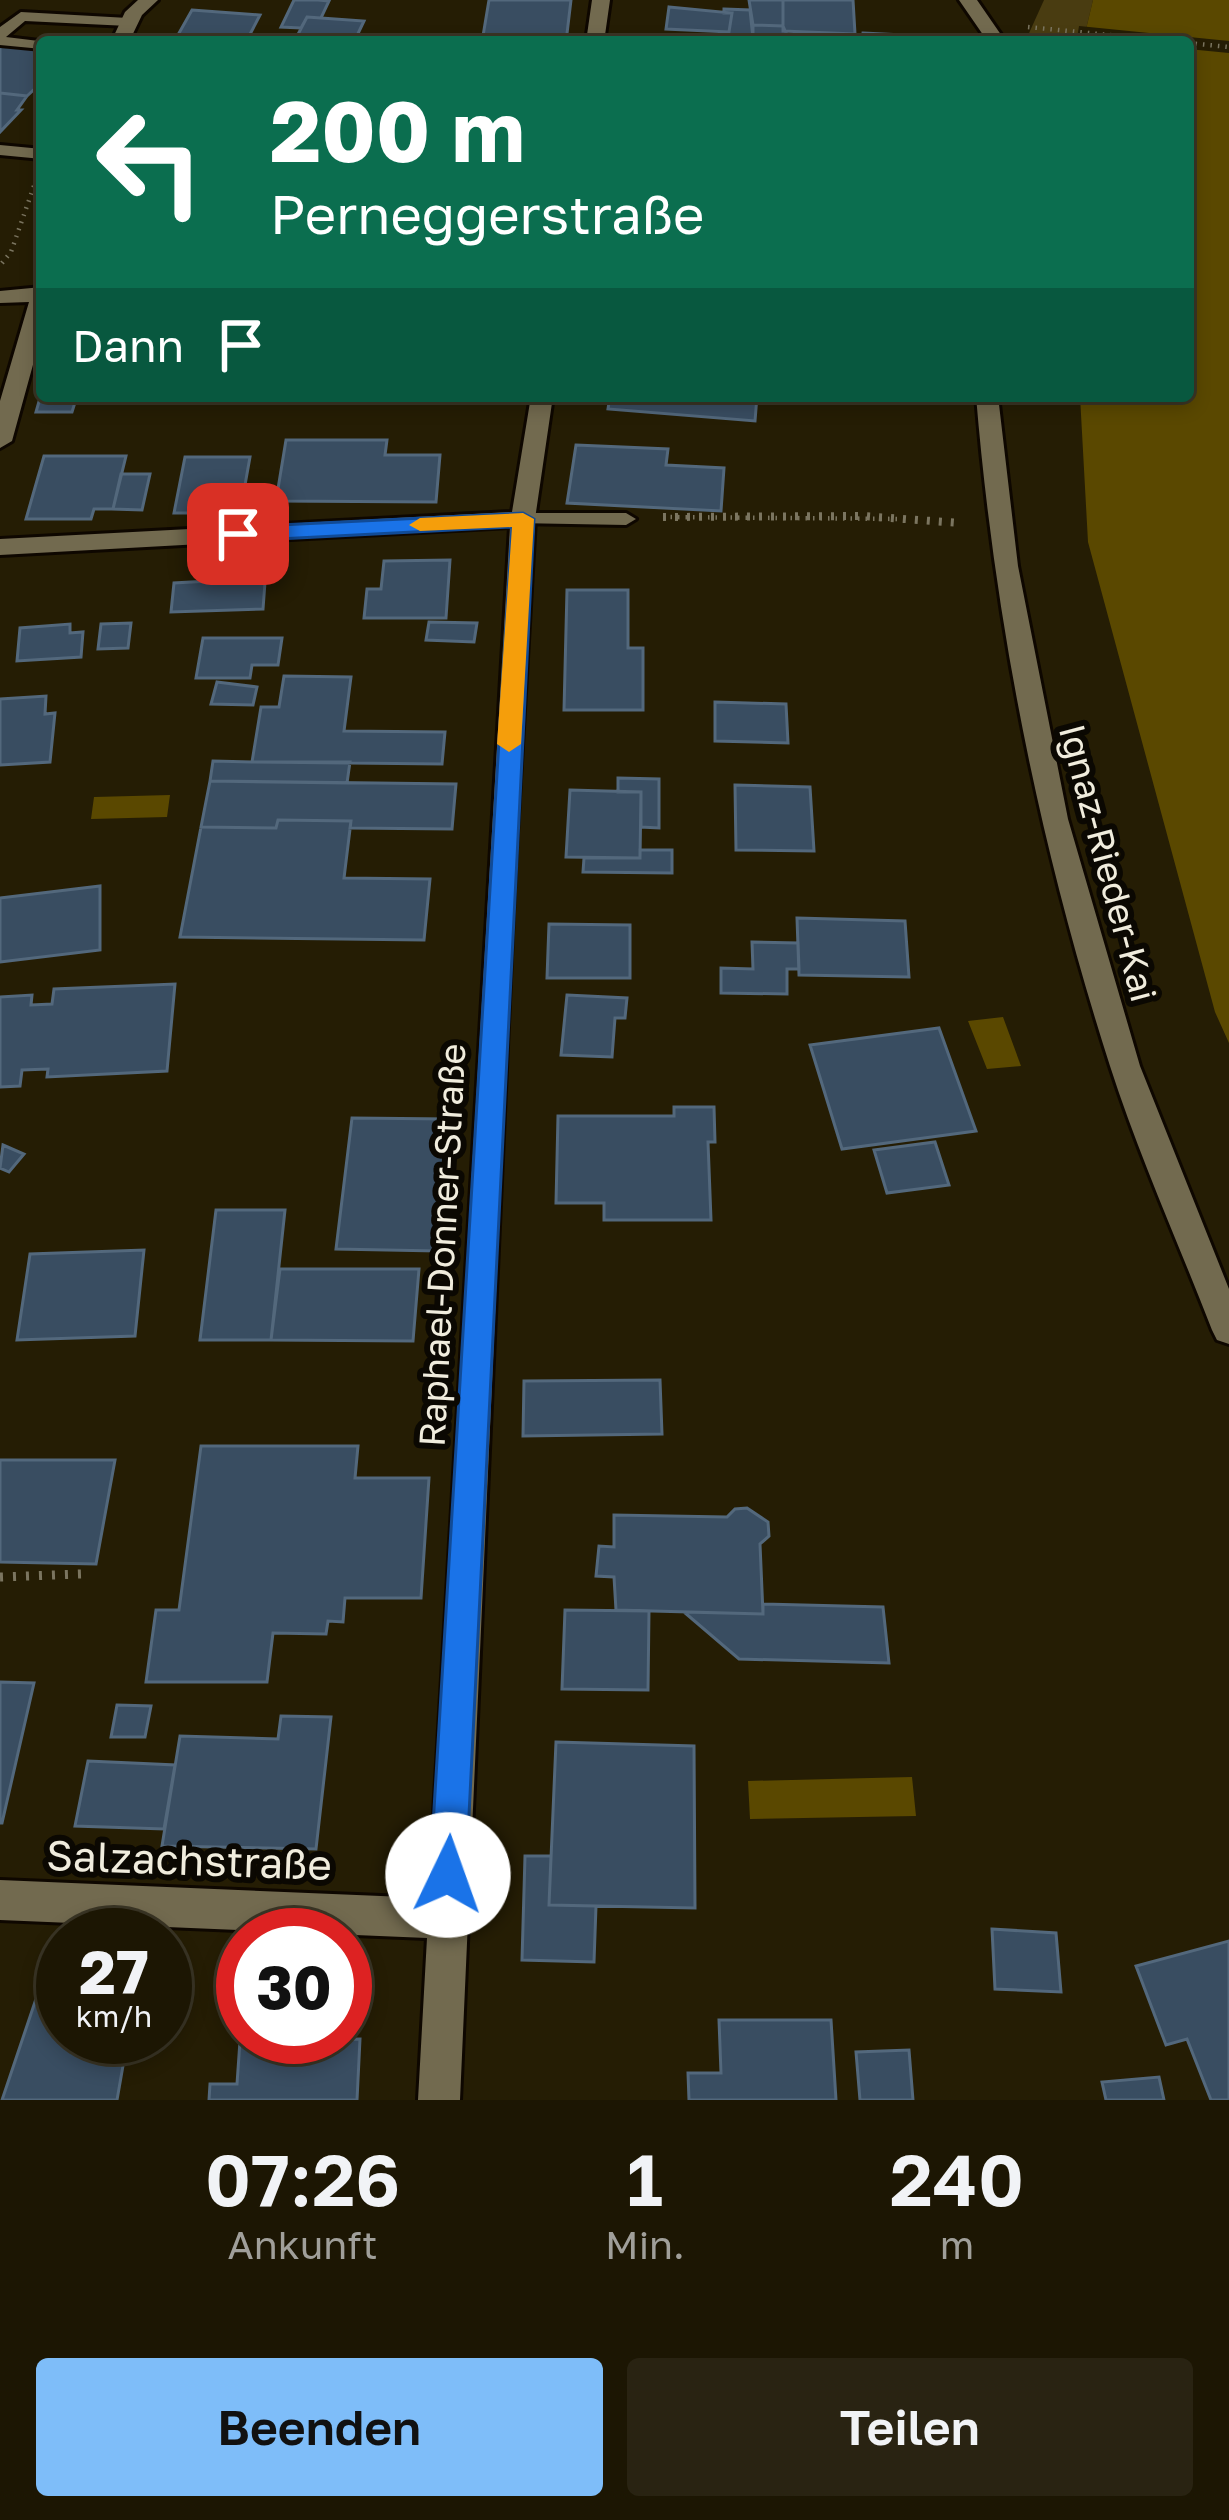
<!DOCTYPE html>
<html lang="de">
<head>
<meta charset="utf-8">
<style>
  :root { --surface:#1c1603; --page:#292312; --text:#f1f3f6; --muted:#a09f9a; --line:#3a3525; --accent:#7ebdf9 }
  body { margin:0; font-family:"Golos Text",sans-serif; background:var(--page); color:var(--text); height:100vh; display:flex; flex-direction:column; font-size:45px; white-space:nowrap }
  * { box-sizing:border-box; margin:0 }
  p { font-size:39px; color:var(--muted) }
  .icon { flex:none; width:66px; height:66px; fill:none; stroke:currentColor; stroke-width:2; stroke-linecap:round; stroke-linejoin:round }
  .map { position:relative; height:2100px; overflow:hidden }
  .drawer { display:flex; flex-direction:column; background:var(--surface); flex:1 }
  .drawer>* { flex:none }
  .banner { position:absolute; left:36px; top:36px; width:1158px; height:366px; border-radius:12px; box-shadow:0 6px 18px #0003,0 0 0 3px var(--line); background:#0b6e4f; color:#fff; overflow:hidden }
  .speed { position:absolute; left:36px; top:1908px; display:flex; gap:24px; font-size:60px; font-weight:700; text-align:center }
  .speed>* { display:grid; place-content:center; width:156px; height:156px; border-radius:50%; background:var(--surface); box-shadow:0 6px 18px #0003,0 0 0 3px var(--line); line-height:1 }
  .speed small { font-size:30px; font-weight:400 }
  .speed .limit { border:18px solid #d22; background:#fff; color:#111 }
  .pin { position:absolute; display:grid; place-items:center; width:102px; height:102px; color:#fff; margin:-51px; border-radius:24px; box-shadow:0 6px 18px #0006 }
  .me { position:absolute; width:132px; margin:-66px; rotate:3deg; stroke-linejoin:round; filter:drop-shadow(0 0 9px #0008) }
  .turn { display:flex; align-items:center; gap:42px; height:252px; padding:0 36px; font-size:54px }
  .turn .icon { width:156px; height:156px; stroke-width:2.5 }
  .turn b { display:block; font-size:84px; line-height:102px }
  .then { display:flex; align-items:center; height:114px; padding:0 36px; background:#0003; gap:24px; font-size:45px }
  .eta { display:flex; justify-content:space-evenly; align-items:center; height:204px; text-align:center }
  .eta b { font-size:72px; font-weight:600; line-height:84px }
  .cta { display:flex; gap:24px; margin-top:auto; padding:24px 36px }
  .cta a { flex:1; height:138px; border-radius:12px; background:var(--accent); color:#111; font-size:48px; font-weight:600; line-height:138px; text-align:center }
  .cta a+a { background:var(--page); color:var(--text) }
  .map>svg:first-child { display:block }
  .green { fill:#493c11 }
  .water { fill:#5a4800 }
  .pier { fill:#251d04 }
  .building { fill:#394d61; stroke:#53687c; stroke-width:3 }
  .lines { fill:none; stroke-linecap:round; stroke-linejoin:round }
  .service-casing { stroke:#0e0700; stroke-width:6 }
  .minor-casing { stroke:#0e0700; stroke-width:6 }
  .path-far2 { stroke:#7b7560; stroke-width:4.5; stroke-dasharray:1.5 6; stroke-linecap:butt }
  .path-far1 { stroke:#7b7560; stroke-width:8; stroke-dasharray:3 9; stroke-linecap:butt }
  .path { stroke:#7b7560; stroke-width:9; stroke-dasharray:3 10; stroke-linecap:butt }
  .service { fill:#726a4f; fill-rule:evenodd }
  .minor { fill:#726a4f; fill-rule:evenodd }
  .route { fill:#1a73e8; stroke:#114b97; stroke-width:3 }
  .slow { fill:#f59e0b }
  .labels { text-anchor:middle; stroke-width:12; stroke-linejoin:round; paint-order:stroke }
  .street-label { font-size:36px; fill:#f0ecdd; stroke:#0b0802 }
  .near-street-label { font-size:42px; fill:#f0ecdd; stroke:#0b0802 }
</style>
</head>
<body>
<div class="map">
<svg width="1229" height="2100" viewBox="0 0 1229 2100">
  <rect width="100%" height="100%" fill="#251d04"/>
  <path class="green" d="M1044 0H1093L1083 42H1025Z"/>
  <path class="water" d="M1093 0H1229V1043L1215 1012 1088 542 1080 396H1188V42H1083Z
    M170 795 167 817 91 819 94 797Z
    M1003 1017 1021 1066 987 1069 968 1021Z
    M912 1777 916 1816 750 1819 748 1781Z"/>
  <path class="pier" d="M1079 26 1229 41V53L1188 49V42L1077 38Z"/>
  <path class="building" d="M294 0H318L329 1 321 18 307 17 301 28 281 27Z
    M489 0H571L566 42H482Z
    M749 0H783V26L753 25Z
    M783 0H853L855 34 783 31Z
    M669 7 732 13 729 32 666 29Z
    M724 9 750 10 753 38H720L722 32H729L732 13H724Z
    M192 10 260 15 246 42H174Z
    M307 17 321 18 364 21 354 42H294Z
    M753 25 783 26 789 40 753 38Z
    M863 33 902 35V42H862Z
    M0 46 42 50V82L27 96 0 93Z
    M0 93 27 96 17 110H21L0 132Z
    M42 391V396H77L72 412H36Z
    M610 396H757L755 421 608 409Z
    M286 440H387L385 455H440L436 502 276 501Z
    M576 445 668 449 666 465 724 468 721 511 567 503Z
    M44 456H126L113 509H94L91 519H26Z
    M185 457H250L240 513H174Z
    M121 474H150L142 510 113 509Z
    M450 560 446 618H364L367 589H381L384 561Z
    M266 569 263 609 171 612 174 583 209 581 210 570Z
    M567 590H628V648H643V710H564Z
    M429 622 477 623 474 642 426 640Z
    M131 623 128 648 98 649 101 624Z
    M70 624V633L83 632 81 657 17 661 20 628Z
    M203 638H282L278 665H252L250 678H196Z
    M284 676 351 677 344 731 445 732 442 764 252 762 261 707H279Z
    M217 682 257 687 253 705 211 704Z
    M46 696 45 714 55 713 50 762 0 765V699Z
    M715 702 786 704 788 743 715 741Z
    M213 761 252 762H350L347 783 210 781Z
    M618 778 659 779V828L641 827V792H618Z
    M210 781 456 784 452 829 350 828 351 821 278 820 276 828 201 827Z
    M735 785 810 787 814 851 736 850Z
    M570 790 641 792 640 858 566 857Z
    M278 820 351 821 344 878 430 879 424 940 180 937 201 827 276 828Z
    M640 850H672V873L583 872 584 858H640Z
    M100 886V950L0 962V898Z
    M797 918 905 921 909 977 799 975Z
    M549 924 630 925V978H547Z
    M752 942 798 943 799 969H787V994L721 993V968L753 969Z
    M175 984 167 1071 47 1077 48 1069 22 1070 20 1086 0 1087V997L32 995 31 1005 52 1004 54 989Z
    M567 995 627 998 625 1018H615L612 1057 561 1055Z
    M939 1028 976 1131 842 1149 810 1045Z
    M674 1107H714L715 1142H708L711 1220H604V1203H556L558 1116H674Z
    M352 1118 448 1119 437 1251 336 1249Z
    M935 1142 949 1185 887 1193 874 1150Z
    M3 1145 24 1154 9 1172 0 1168Z
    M216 1210H285L271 1340H200Z
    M144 1250 135 1336 17 1340 30 1254Z
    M280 1269H419L413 1341 271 1340Z
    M660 1380 662 1434 523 1436 524 1381Z
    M201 1446H358L355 1478H429L421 1598H345L343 1622 328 1621 326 1634 273 1633 267 1682H146L156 1610H179Z
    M0 1460H115L96 1564 0 1562Z
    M747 1508 768 1522 769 1536 760 1544 763 1614 616 1610 614 1577 596 1576 599 1546 614 1547V1515L727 1517 735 1509Z
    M763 1604 883 1607 889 1663 739 1659 684 1612 763 1614Z
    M565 1610 649 1611 648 1690 562 1689Z
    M0 1682 34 1683 2 1823H0Z
    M117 1705 151 1706 145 1737H111Z
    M281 1716 331 1717 316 1849 162 1846 180 1736 278 1739Z
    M556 1742 694 1746 695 1908 549 1905Z
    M88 1761 175 1765 164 1829 75 1826Z
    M525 1856H551L549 1905 596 1906 594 1962 522 1960Z
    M992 1929 1056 1933 1061 1992 995 1989Z
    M1229 1941V2100H1211L1187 2039 1166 2045 1136 1966Z
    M39 1990 63 1994V2037H128L117 2100H2Z
    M719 2020H831L836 2100H689L688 2073H721Z
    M360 2039 357 2100H209L210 2084H237L240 2041Z
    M909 2050 913 2100H860L856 2052Z
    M1159 2077 1164 2100H1106L1102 2082Z"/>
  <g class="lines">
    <g class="service-casing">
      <path id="service" d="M21 12 128 18 135 22 128 26 25 21 6 37 47 42H42V49L0 45V27Z
        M0 145 42 149V159L0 155Z
        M523 513H626L636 519 626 525 516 523 513 519Z"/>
    </g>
    <g class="minor-casing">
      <path id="minor" d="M138 0H158L142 15 129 42H111L125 12Z
        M592 0H610L604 42H586Z
        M959 0H977L1006 42H988Z
        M42 287V332L12 441 0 448V401L29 302 0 303V291Z
        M531 396H553L535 519 515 867 460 2100H418L427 1938 0 1920V1880L429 1898 510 527 0 555V539L512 512Z
        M976 396H998L1018 566 1068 819 1140 1066 1229 1289V1344L1217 1340 1212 1330C1178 1242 1139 1156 1110 1066 1040 848 995 625 976 396Z"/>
    </g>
    <path class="path-far2" d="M1028 27 1180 42
      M1188 43 1229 47
      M2 263 11 252 35 183
      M663 517 904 519"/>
    <path class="path-far1" d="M663 517 862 516 960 523"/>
    <path class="path" d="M0 1577 81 1574"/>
    <use href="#service" class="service"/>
    <use href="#minor" class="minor"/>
  </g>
  <path class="route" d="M523 513 534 519 466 1875 461 1888 448 1893 435 1888 430 1875 512 527 238 541 227 534 238 527Z"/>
  <path class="slow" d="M523 513 534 519 521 744 509 752 497 744 512 527 420 531 409 525 420 518Z"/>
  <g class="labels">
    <g class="street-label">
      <text transform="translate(1108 863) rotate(75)" y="13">Ignaz-Rieder-Kai</text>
      <text transform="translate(442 1245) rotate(-87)" y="13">Raphael-Donner-Straße</text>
    </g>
    <g class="near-street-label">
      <text transform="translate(189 1860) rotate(2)" y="15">Salzachstraße</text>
    </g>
  </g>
</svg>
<div class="speed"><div>27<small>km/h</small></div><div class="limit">30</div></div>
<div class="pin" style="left:238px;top:534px;background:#d93025"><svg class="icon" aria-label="arrive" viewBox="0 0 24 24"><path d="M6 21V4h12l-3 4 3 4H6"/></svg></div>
<svg class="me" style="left:448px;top:1875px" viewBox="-20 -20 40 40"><circle r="19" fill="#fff"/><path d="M0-13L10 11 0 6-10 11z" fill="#1a73e8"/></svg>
<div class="banner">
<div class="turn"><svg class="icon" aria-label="left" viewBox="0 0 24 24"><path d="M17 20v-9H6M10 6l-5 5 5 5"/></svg><div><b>200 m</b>Perneggerstraße</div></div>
<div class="then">Dann<svg class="icon" aria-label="arrive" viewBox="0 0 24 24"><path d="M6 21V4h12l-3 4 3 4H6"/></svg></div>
</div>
</div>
<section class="drawer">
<div class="eta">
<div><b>07:26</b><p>Ankunft</p></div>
<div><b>1</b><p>Min.</p></div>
<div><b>240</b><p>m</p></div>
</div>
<div class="cta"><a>Beenden</a><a>Teilen</a></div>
</section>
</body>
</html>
